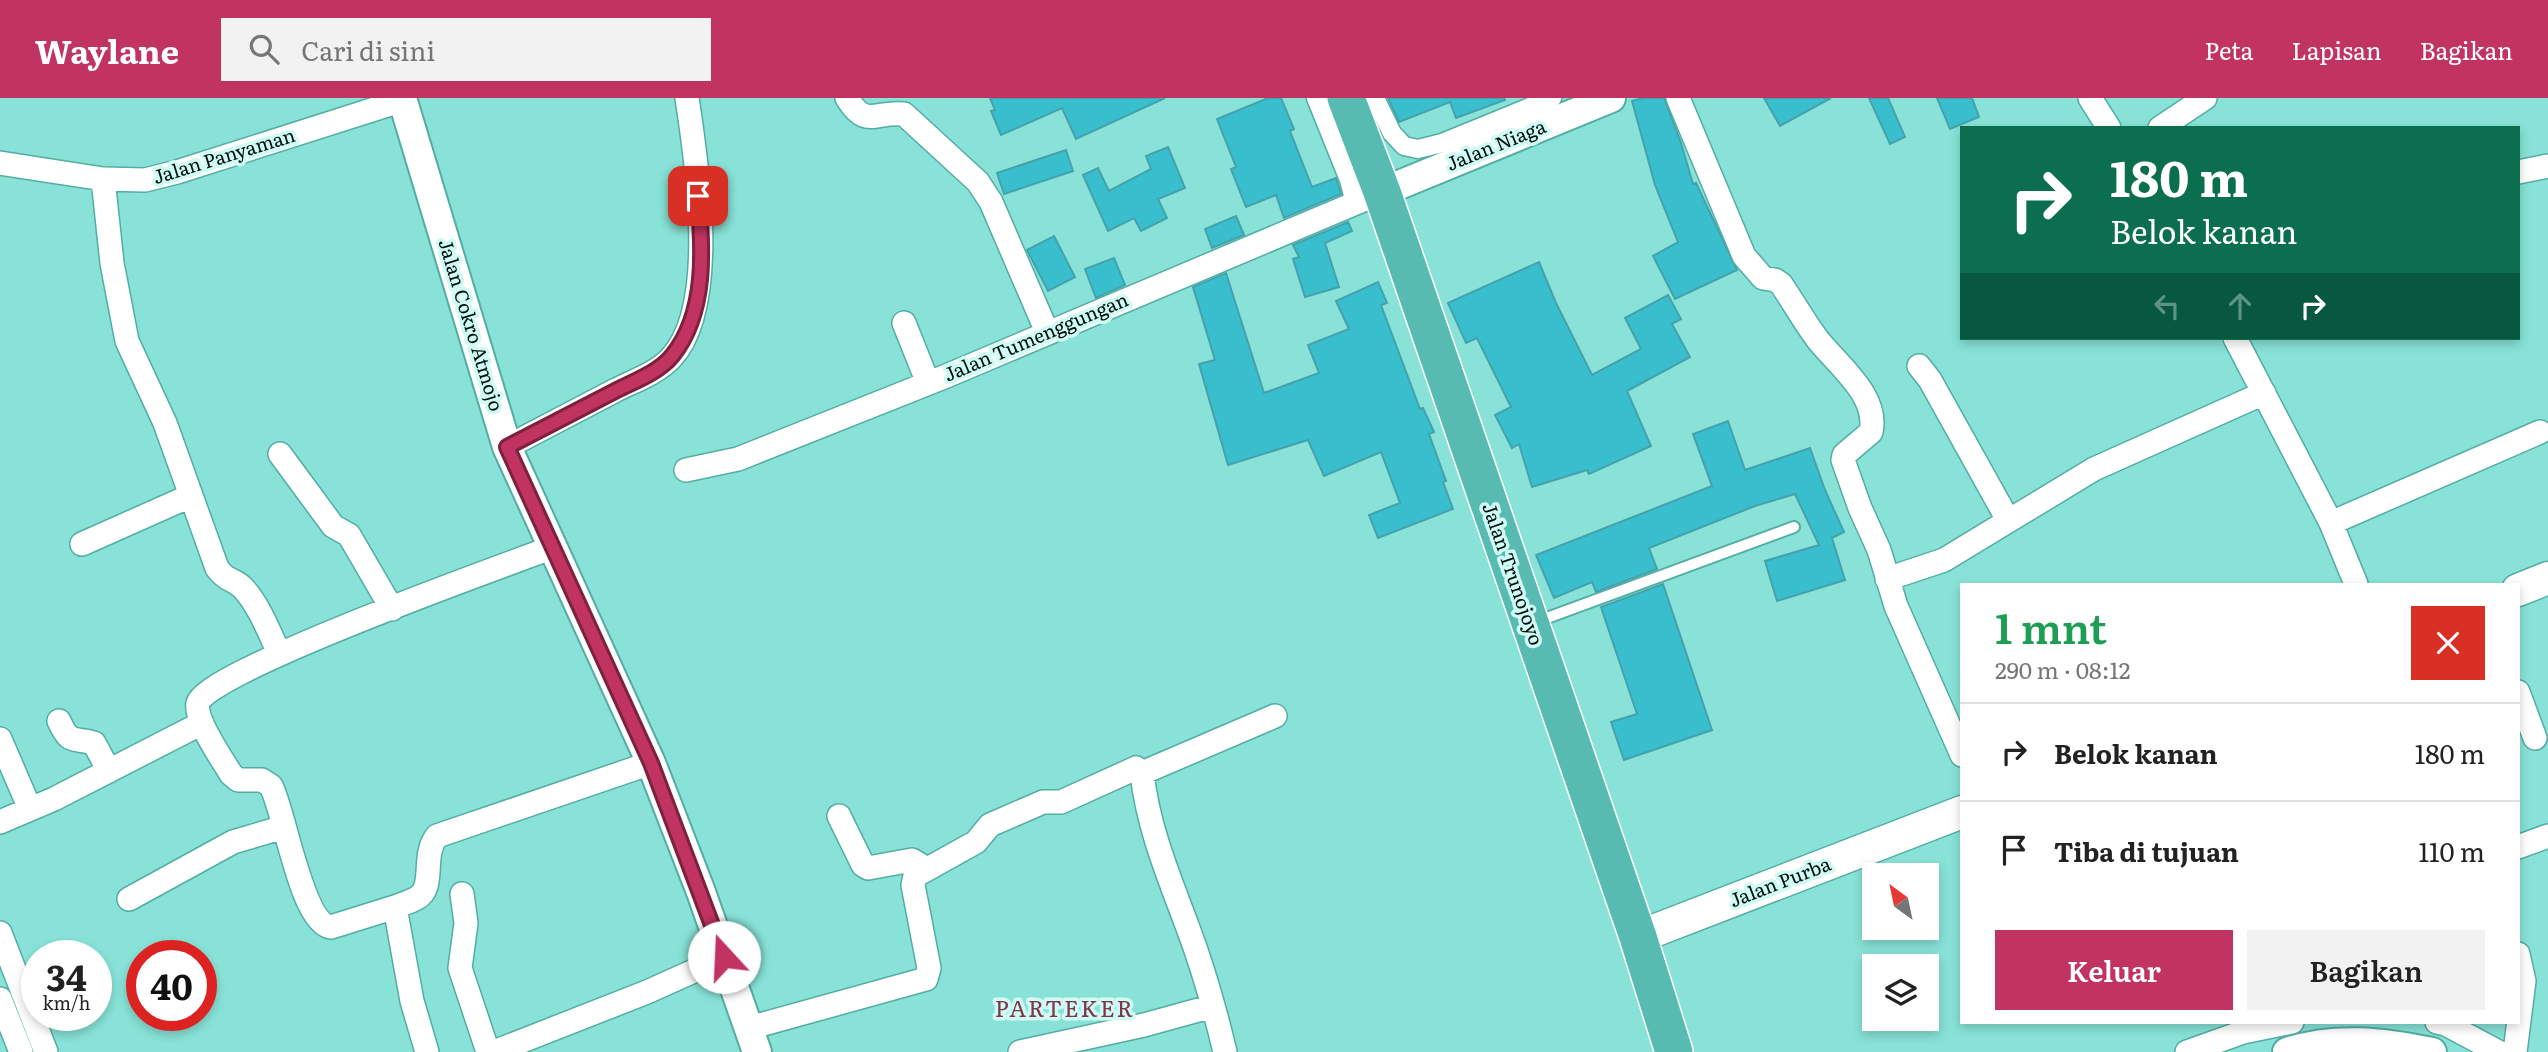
<!DOCTYPE html>
<html lang="id">
<head>
<meta charset="utf-8">
<style>
  :root { --surface:#fff; --page:#f2f2f2; --text:#222; --muted:#767676; --line:#e0e0e0; --accent:#c13361 }
  body { margin:0; font-family:Literata,serif; background:var(--page); color:var(--text); height:100vh; display:flex; flex-direction:column; font-size:26px; white-space:nowrap }
  * { box-sizing:border-box; margin:0 }
  p { font-size:23px; color:var(--muted) }
  .icon { flex:none; width:38px; height:38px; fill:none; stroke:currentColor; stroke-width:2; stroke-linecap:round; stroke-linejoin:round }
  .map { position:relative; flex:1; overflow:hidden }
  .side { position:absolute; left:1960px; top:485px; width:560px; height:441px; display:flex; flex-direction:column; background:var(--surface); border-radius:0px; box-shadow:0 4px 10px #0003 }
  .side>* { flex:none }
  .hud { position:absolute; left:1960px; top:28px; width:560px; height:214px; border-radius:0px; box-shadow:0 4px 10px #0003; background:#0b6e4f; color:#fff; overflow:hidden }
  .needle { width:46px; rotate:327deg }
  .fabs { position:absolute; left:1862px; top:765px; display:grid; gap:14px }
  .fabs a { display:grid; place-items:center; width:77px; height:77px; border-radius:0px; background:var(--surface); box-shadow:0 4px 10px #0003; font-size:35px }
  .speed { position:absolute; left:21px; top:842px; display:flex; gap:14px; font-size:35px; font-weight:700; text-align:center }
  .speed>* { display:grid; place-content:center; width:91px; height:91px; border-radius:50%; background:var(--surface); box-shadow:0 4px 10px #0003; line-height:1 }
  .speed small { font-size:18px; font-weight:400 }
  .speed .limit { border:10px solid #d22; background:#fff; color:#111 }
  .pin { position:absolute; display:grid; place-items:center; width:60px; height:60px; color:#fff; margin:-30px; border-radius:14px; box-shadow:0 4px 10px #0006 }
  .me { position:absolute; width:77px; margin:-38px; rotate:340deg; stroke-linejoin:round; filter:drop-shadow(0 0 5px #0008) }
  .turn { display:flex; align-items:center; gap:24px; height:147px; padding:0 35px; font-size:32px }
  .turn .icon { width:91px; height:91px; stroke-width:2.5 }
  .turn b { display:block; font-size:49px; line-height:60px }
  .lanes { display:flex; align-items:center; height:66px; padding:0 35px; background:#0003; justify-content:center; gap:35px; direction:ltr }
  .lanes .off { opacity:.35 }
  .round { display:grid; place-items:center; flex:none; width:74px; height:74px; border-radius:0px; background:var(--page) }
  .summary { display:flex; align-items:center; justify-content:space-between; height:119px; padding:0 35px }
  h1 { font-size:42px; font-weight:600; line-height:52px; color:#1e9e55 }
  .cta { display:flex; gap:14px; margin-top:auto; padding:14px 35px }
  .cta a { flex:1; height:80px; border-radius:0px; background:var(--accent); color:#fff; font-size:28px; font-weight:600; line-height:80px; text-align:center }
  .cta a+a { background:var(--page); color:var(--text) }
  ul { padding:0; list-style:none }
  li { display:flex; align-items:center; gap:21px; height:98px; padding:0 35px; border-top:2px solid var(--line) }
  li div { flex:1 }
  li b { display:block; font-size:26px }
  li em { font-style:normal }
  header { display:flex; align-items:center; gap:42px; box-sizing:border-box; height:98px; padding:0 35px; background:var(--accent); color:#fff }
  header strong { font-size:33px }
  nav { display:flex; gap:38px; margin-inline-start:auto; font-size:24px }
  .search { width:490px; height:63px; background:var(--page); display:flex; align-items:center; gap:18px; box-sizing:border-box; padding:0 24px; border-radius:0px; color:var(--muted); font-size:26px }
  .map>svg:first-child { display:block }
  .building { fill:#39becd; stroke:#45a2ac; stroke-width:2 }
  .lines { fill:none; stroke-linecap:round; stroke-linejoin:round }
  .service-casing { stroke:#52ada3; stroke-width:14 }
  .pedestrian-casing { stroke:#52ada3; stroke-width:21 }
  .minor-casing { stroke:#52ada3; stroke-width:26 }
  .tertiary-casing { stroke:#52ada3; stroke-width:32 }
  .secondary-casing { stroke:#52ada3; stroke-width:35 }
  .trunk-casing { stroke:#fff; stroke-width:40 }
  .service { stroke:#fff; stroke-width:10 }
  .pedestrian { stroke:#fff; stroke-width:18 }
  .minor { stroke:#fff; stroke-width:23 }
  .tertiary { stroke:#fff; stroke-width:28 }
  .secondary { stroke:#fff; stroke-width:32 }
  .trunk { stroke:#58bbb2; stroke-width:37 }
  .route-casing { stroke:#7d213f; stroke-width:18 }
  .route { stroke:#c13361; stroke-width:12 }
  .labels { text-anchor:middle; stroke-width:7; stroke-linejoin:round; paint-order:stroke }
  .street-label { font-size:19px; fill:#00100e; stroke:#d0faf4 }
  .quarter-label { font-size:23px; letter-spacing:2px; fill:#7e374a; stroke:#d0faf4 }
</style>
</head>
<body>
<header>
<strong>Waylane</strong>
<div class="search"><svg class="icon" aria-label="search" viewBox="0 0 24 24"><circle cx="10" cy="10" r="6"/><path d="M15 15l6 6"/></svg>Cari di sini</div>
<nav><a>Peta</a><a>Lapisan</a><a>Bagikan</a></nav>
</header>
<div class="map">
<svg width="2548" height="954" viewBox="0 0 2548 954">
  <rect width="100%" height="100%" fill="#88e2d7"/>
  <path class="building" d="M990 0H1165L1076 41 1062 10 1001 37 991 13 995 12Z
    M1268 0H1281L1294 31 1290 33 1312 89 1336 80 1341 96 1284 120 1276 97 1246 109 1231 71 1236 69 1217 21Z
    M1388 0H1504L1505 2 1456 20 1450 4 1399 24Z
    M1643 0H1664L1681 45 1693 86 1696 85 1737 172 1675 201 1653 158 1678 144 1655 87 1632 3Z
    M1764 0H1831L1780 28Z
    M1869 0H1888L1905 39 1890 46Z
    M1937 0H1972L1979 19 1950 31Z
    M1168 49 1185 90 1158 101 1167 120 1141 133 1134 120 1108 133 1083 77 1098 70 1109 93 1151 71 1146 58Z
    M1066 52 1073 73 1004 96 997 75Z
    M1236 118 1244 137 1212 150 1205 131Z
    M1348 124 1352 133 1325 145 1339 189 1305 199 1293 161 1299 159 1293 147Z
    M1054 138 1075 179 1048 193 1027 152Z
    M1114 160 1125 187 1096 200 1085 171Z
    M1539 164 1556 205 1592 277 1641 251 1625 220 1668 197 1681 221 1672 226 1690 259 1627 293 1651 348 1589 376 1587 372 1532 389 1519 346 1512 350 1495 317 1511 309 1477 240 1466 245 1448 205Z
    M1226 175 1264 295 1319 275 1308 247 1349 231 1336 203 1378 184 1387 205 1381 207 1420 311 1423 310 1434 334 1429 336 1446 383 1443 384 1453 411 1378 440 1369 417 1400 405 1381 354 1324 378 1308 342 1228 367 1199 266 1215 262 1193 189Z
    M1728 323 1745 372 1810 350 1825 392 1844 434 1832 440 1845 482 1777 503 1765 463 1819 447 1795 396 1755 408 1649 450 1657 471 1596 494 1592 484 1554 500 1536 457 1712 388 1693 336Z
    M1663 486 1712 632 1624 662 1611 624 1637 616 1601 509Z"/>
  <g class="lines">
    <g class="service-casing">
      <path id="service" d="M1536 524 1794 429"/>
    </g>
    <g class="pedestrian-casing">
      <path id="pedestrian" d="M1316 0 1349 82 1355 105
        M1375 0 1392 35 1404 48 1418 51 1442 45 1552 0"/>
    </g>
    <g class="minor-casing">
      <path id="minor" d="M847 0C866 31 874 13 904 16L978 84 991 104 1047 234
        M1678 0 1744 158 1763 180 1775 182 1781 186C1794 205 1805 225 1818 242 1838 267 1879 298 1871 334L1844 357 1843 362 1860 410 1879 452 1896 508 1962 657
        M2090 0 2109 30
        M2160 30 2205 0
        M0 65 103 81 145 82 177 74 403 2
        M2518 74 2548 68
        M103 81 112 165 127 243 165 325 217 470C227 484 233 480 243 490 259 507 269 534 279 555
        M904 225 928 285
        M2235 240 2331 425 2356 486
        M1919 268 1930 282 2008 422
        M507 349C543 330 580 311 616 292 634 283 657 275 671 260 719 209 697 65 687 0
        M280 356 333 428 349 437 392 511
        M686 372 738 361 944 279 1382 94
        M2331 425 2540 334
        M82 446 190 398
        M1887 481 1944 462 2094 371 2264 295
        M2518 594 2535 640
        M59 623C70 647 72 639 94 645L109 673
        M0 641 30 711
        M1142 675 1275 618
        M839 718 863 767 868 770 912 762 927 771
        M0 724 54 701 202 625
        M2518 749 2548 738
        M462 796 466 825 460 870 488 954
        M129 801 233 744 284 729
        M395 809C402 806 410 804 417 800 436 789 421 758 437 738L651 665
        M0 835 46 954
        M0 901 21 954
        M2437 924 2446 926 2498 954
        M749 930 926 881 929 870 913 787 915 778 976 744 990 727 1043 704H1061L1136 670 1142 675C1148 730 1169 779 1188 830 1203 870 1215 912 1225 954
        M427 954 412 903 395 809 331 829C301 825 285 714 271 688L262 682H238L231 676C222 661 194 621 198 605 206 574 505 467 551 450
        M494 954 647 894 725 859
        M1020 954 1144 927 1213 908
        M2187 954 2243 934 2292 924
        M2515 954 2524 883 2518 856"/>
    </g>
    <g class="tertiary-casing">
      <path id="tertiary" d="M402 0 507 349 651 665 701 794 757 954
        M1382 94 1611 0
        M2287 954C2335 938 2383 944 2432 954"/>
    </g>
    <g class="secondary-casing">
      <path id="secondary" d="M2518 492 2548 480
        M1638 839 1962 714"/>
    </g>
    <g class="trunk-casing">
      <path id="trunk" d="M1346 0 1382 94 1638 839 1674 954"/>
    </g>
    <use href="#service" class="service"/>
    <use href="#pedestrian" class="pedestrian"/>
    <use href="#minor" class="minor"/>
    <use href="#tertiary" class="tertiary"/>
    <use href="#secondary" class="secondary"/>
    <use href="#trunk" class="trunk"/>
  </g>
  <g class="lines">
    <g class="route-casing">
      <path id="route" d="M698 98C703 150 707 215 672 258 659 274 635 283 617 292 580 311 544 330 507 349L651 665 724 859"/>
    </g>
    <use href="#route" class="route"/>
  </g>
  <g class="labels">
    <g class="street-label">
      <text transform="translate(1496 47) rotate(-22)" y="7">Jalan Niaga</text>
      <text transform="translate(224 58) rotate(-17)" y="7">Jalan Panyaman</text>
      <text transform="translate(471 227) rotate(73)" y="7">Jalan Cokro Atmojo</text>
      <text transform="translate(1036 239) rotate(-23)" y="7">Jalan Tumenggungan</text>
      <text transform="translate(1513 476) rotate(71)" y="7">Jalan Trunojoyo</text>
      <text transform="translate(1780 784) rotate(-21)" y="7">Jalan Purba</text>
    </g>
    <g class="quarter-label">
      <text x="1065" y="919">PARTEKER</text>
    </g>
  </g>
</svg>
<div class="fabs">
<a><svg class="needle" viewBox="-14 -14 28 28"><path d="M0-13l5 13h-10z" fill="#e53935"/><path d="M0 13l5-13h-10z" fill="#767676"/></svg></a>
<a><svg class="icon" aria-label="layers" viewBox="0 0 24 24"><path d="M12 4l9 5-9 5-9-5zM3 14l9 5 9-5"/></svg></a>
</div>
<div class="speed"><div>34<small>km/h</small></div><div class="limit">40</div></div>
<div class="pin" style="left:698px;top:98px;background:#d93025"><svg class="icon" aria-label="arrive" viewBox="0 0 24 24"><path d="M6 21V4h12l-3 4 3 4H6"/></svg></div>
<svg class="me" style="left:724px;top:859px" viewBox="-20 -20 40 40"><circle r="19" fill="#fff"/><path d="M0-13L10 11 0 6-10 11z" fill="#c13361"/></svg>
<div class="hud">
<div class="turn"><svg class="icon" aria-label="right" viewBox="0 0 24 24"><path d="M7 20v-9h11M14 6l5 5-5 5"/></svg><div><b>180 m</b>Belok kanan</div></div>
<div class="lanes"><svg class="icon off" aria-label="left" viewBox="0 0 24 24"><path d="M17 20v-9H6M10 6l-5 5 5 5"/></svg><svg class="icon off" aria-label="ahead" viewBox="0 0 24 24"><path d="M12 20V5M6 11l6-6 6 6"/></svg><svg class="icon" aria-label="right" viewBox="0 0 24 24"><path d="M7 20v-9h11M14 6l5 5-5 5"/></svg></div>
</div>
<section class="side">
<div class="summary"><div><h1>1 mnt</h1><p>290 m · 08:12</p></div><a class="round" style="background:#d93025;color:#fff"><svg class="icon" aria-label="close" viewBox="0 0 24 24"><path d="M6 6l12 12M18 6L6 18"/></svg></a></div>
<ul>
<li><svg class="icon" aria-label="right" viewBox="0 0 24 24"><path d="M7 20v-9h11M14 6l5 5-5 5"/></svg><div><b>Belok kanan</b></div><em>180 m</em></li>
<li><svg class="icon" aria-label="arrive" viewBox="0 0 24 24"><path d="M6 21V4h12l-3 4 3 4H6"/></svg><div><b>Tiba di tujuan</b></div><em>110 m</em></li>
</ul>
<div class="cta"><a>Keluar</a><a>Bagikan</a></div>
</section>
</div>
</body>
</html>
